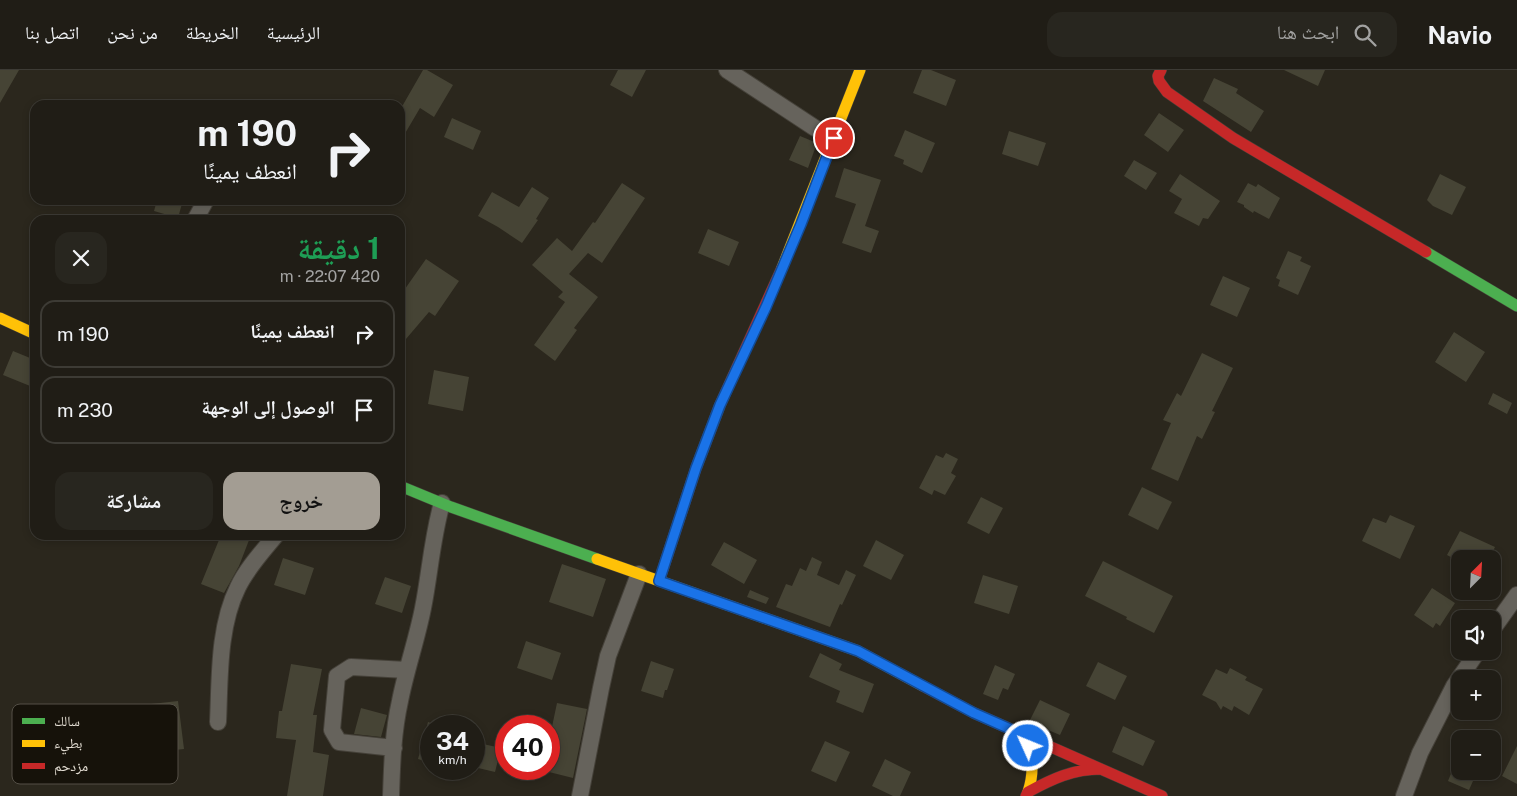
<!DOCTYPE html>
<html lang="ar">
<head>
<meta charset="utf-8">
<style>
  :root { --surface:#201d16; --page:#28261f; --text:#f1f3f6; --muted:#a2a2a1; --line:#3d3b35; --accent:#a39d93 }
  body { margin:0; font-family:"Public Sans","Noto Naskh Arabic",sans-serif; background:var(--page); color:var(--text); direction:rtl; height:100vh; display:flex; flex-direction:column; font-size:19px; white-space:nowrap }
  * { box-sizing:border-box; margin:0 }
  p { font-size:16px; color:var(--muted) }
  .icon { flex:none; width:28px; height:28px; fill:none; stroke:currentColor; stroke-width:2; stroke-linecap:round; stroke-linejoin:round }
  .map { position:relative; flex:1; overflow:hidden; direction:ltr }
  .drawer { position:absolute; left:30px; top:145px; width:375px; height:325px; display:flex; flex-direction:column; background:var(--surface); border-radius:15px; box-shadow:0 2px 8px #0003,0 0 0 1px var(--line); direction:rtl }
  .drawer>* { flex:none }
  .top-card { position:absolute; left:30px; top:30px; width:375px; height:105px; border-radius:15px; box-shadow:0 2px 8px #0003,0 0 0 1px var(--line); direction:rtl; background:#201d16; color:var(--text); overflow:hidden }
  .needle { width:32px; rotate:24deg }
  .fabs { position:absolute; left:1451px; top:480px; display:grid; gap:10px }
  .fabs a { display:grid; place-items:center; width:50px; height:50px; border-radius:10px; background:var(--surface); box-shadow:0 2px 8px #0003,0 0 0 1px var(--line); font-size:25px }
  .speed { position:absolute; left:420px; top:645px; display:flex; gap:10px; font-size:25px; font-weight:700; text-align:center }
  .speed>* { display:grid; place-content:center; width:65px; height:65px; border-radius:50%; background:var(--surface); box-shadow:0 2px 8px #0003,0 0 0 1px var(--line); line-height:1 }
  .speed small { font-size:12px; font-weight:400 }
  .speed .limit { border:8px solid #d22; background:#fff; color:#111 }
  .pin { position:absolute; display:grid; place-items:center; width:42px; height:42px; color:#fff; margin:-21px; border:2px solid #fff; border-radius:50%; box-shadow:0 1px 5px #0007 }
  .me { position:absolute; width:55px; margin:-28px; rotate:314deg; stroke-linejoin:round; filter:drop-shadow(0 0 4px #0008) }
  .turn { display:flex; align-items:center; gap:18px; height:105px; padding:0 25px; font-size:22px }
  .turn .icon { width:65px; height:65px; stroke-width:2.5 }
  .turn b { display:block; font-size:35px; line-height:42px }
  .round { display:grid; place-items:center; flex:none; width:52px; height:52px; border-radius:15px; background:var(--page) }
  .overview { display:flex; align-items:center; justify-content:space-between; height:85px; padding:0 25px }
  h1 { font-size:30px; font-weight:700; line-height:38px; color:#1e9e55 }
  .action { display:flex; gap:10px; margin-top:auto; padding:10px 25px }
  .action a { flex:1; height:58px; border-radius:15px; background:var(--accent); color:#111; font-size:20px; font-weight:700; line-height:58px; text-align:center }
  .action a+a { background:var(--page); color:var(--text) }
  ul { padding:0; list-style:none }
  li { display:flex; align-items:center; gap:15px; height:68px; margin:0 10px 8px; padding:0 15px; border:2px solid var(--line); border-radius:15px }
  li div { flex:1 }
  li b { display:block; font-size:19px }
  li em { font-style:normal }
  header { display:flex; align-items:center; gap:30px; box-sizing:border-box; height:70px; padding:0 25px; background:var(--surface); border-bottom:1px solid var(--line) }
  header strong { font-size:24px }
  nav { display:flex; gap:28px; margin-inline-start:auto; font-size:18px }
  .search { width:350px; height:45px; background:var(--page); display:flex; align-items:center; gap:12px; box-sizing:border-box; padding:0 18px; border-radius:15px; color:var(--muted); font-size:19px }
  .map>svg:first-child { display:block }
  .building { fill:#464435 }
  .lines { fill:none; stroke-linecap:round; stroke-linejoin:round }
  .street-casing { stroke:#454139; stroke-width:18 }
  .fast-casing { stroke:#454139; stroke-width:12 }
  .slow-casing { stroke:#454139; stroke-width:12 }
  .jam-casing { stroke:#454139; stroke-width:12 }
  .street { stroke:#66635c; stroke-width:16 }
  .fast { stroke:#4caf50; stroke-width:11 }
  .slow { stroke:#ffc107; stroke-width:11 }
  .jam { stroke:#c62828; stroke-width:11 }
  .route-casing { stroke:#114b97; stroke-width:12 }
  .route { stroke:#1a73e8; stroke-width:9 }
  .key { fill:#16120a; stroke:#544f46; stroke-width:1 }
  .key-label { font-size:14px; fill:#e3ddd3 }
</style>
</head>
<body>
<header>
<strong>Navio</strong>
<div class="search"><svg class="icon" aria-label="search" viewBox="0 0 24 24"><circle cx="10" cy="10" r="6"/><path d="M15 15l6 6"/></svg>ابحث هنا</div>
<nav><a>الرئيسية</a><a>الخريطة</a><a>من نحن</a><a>اتصل بنا</a></nav>
</header>
<div class="map">
<svg width="1517" height="726" viewBox="0 0 1517 726">
  <rect width="100%" height="100%" fill="#2b271d"/>
  <path class="building" d="M0 0H19L0 33Z
    M423 0H427L453 15 434 47 420 38 400 72V40Z
    M618 0H646L632 27 610 15Z
    M922 0H931L956 10 946 36 913 23Z
    M1284 0H1325L1318 16Z
    M1214 8 1238 19 1236 23 1264 41 1251 62 1203 31Z
    M1159 43 1184 60 1168 82 1144 65Z
    M452 48 481 61 473 80 444 67Z
    M905 60 935 73 922 103 903 94 904 90 894 86Z
    M1009 61 1046 73 1038 96 1002 84Z
    M800 66 817 73 808 98 789 90Z
    M1134 90 1157 103 1146 120 1124 106Z
    M844 98 881 110 865 156 879 161 871 183 842 173 856 134 835 127Z
    M1180 104 1220 131 1208 149 1203 148 1199 156 1174 143 1182 129 1169 121Z
    M1440 104 1466 117 1452 145 1433 136 1427 130Z
    M622 113 645 128 602 193 588 183 569 204 598 227 574 258 577 260 555 291 534 275 565 232 558 227 563 222 532 195 557 168 572 181 593 152 595 153Z
    M1248 113 1256 117 1258 114 1280 128 1269 149 1254 141 1253 143 1244 137V135L1237 132Z
    M532 117 549 128 536 149 538 150 522 173 498 157 478 146 492 122 519 137Z
    M157 130H183L178 148 154 141Z
    M708 159 739 172 729 196 698 183Z
    M1288 181 1302 187 1300 191 1311 196 1298 225 1278 216 1280 210 1276 208Z
    M426 189 459 211 435 246 429 242 400 276V226Z
    M1223 206 1250 218 1237 247 1210 235Z
    M1454 262 1485 282 1466 312 1435 292Z
    M13 281 35 290V318L3 305Z
    M1202 283 1233 298 1212 341 1215 342 1202 369 1197 366 1178 411 1151 399 1171 353 1163 350 1177 323 1181 326Z
    M434 300 469 307 463 341 428 334Z
    M1493 323 1512 333 1507 344 1488 334Z
    M946 383 958 389 951 403 956 406 945 425 934 420 932 425 919 418 936 385 943 388Z
    M1142 417 1172 432 1158 460 1128 445Z
    M981 427 1003 438 989 464 967 453Z
    M1390 445 1415 456 1400 489 1362 471 1373 448 1386 453Z
    M1460 461 1495 477 1489 489H1460V492L1447 485Z
    M221 465H251L239 496 224 523 201 514Z
    M876 470 904 485 891 510 863 496Z
    M724 472 757 490 744 514 711 495Z
    M812 487 822 492 817 505 839 515 846 500 856 505 842 535 840 534 830 557 776 537 786 514 792 516 800 498 806 501Z
    M283 488 314 498 305 525 274 515Z
    M1103 491 1173 526 1154 563 1126 549 1127 547 1085 526Z
    M562 494 606 509 593 547 549 532Z
    M983 505 1018 516 1009 544 974 533Z
    M385 507 411 516 402 543 375 534Z
    M1432 518 1455 533 1440 556 1436 553 1433 558 1414 545Z
    M750 520 769 528 766 534 747 527Z
    M526 571 561 583 552 610 517 598Z
    M820 583 842 594 839 600 874 614 863 643 836 632 840 621 809 607Z
    M651 591 674 599 667 620H665L663 628 641 621Z
    M1098 592 1127 606 1115 630 1086 616Z
    M291 594 322 599 313 645H317L313 682 329 685 323 726H287L296 670 276 668 279 641H282Z
    M995 595 1015 604 1008 620 1003 618 998 630 983 624Z
    M1230 598 1247 607 1245 610 1263 619 1249 645 1234 636 1232 641 1223 636 1221 640 1216 632 1202 625 1216 599 1227 604Z
    M1040 630 1070 644 1060 665 1029 652Z
    M178 631 184 679 147 683 142 635Z
    M557 633 587 639 573 708 549 702V671Z
    M361 638 387 645 381 667 354 664Z
    M428 652 431 653V693L418 689Z
    M1123 656 1155 671 1143 696 1112 682Z
    M825 671 850 682 836 712 811 701Z
    M474 672 501 678 495 702 474 697Z
    M1517 676V714L1502 706Z
    M885 689 911 702 900 726H893L872 716Z
    M1452 701H1494L1473 711 1469 720 1448 711Z"/>
  <g class="lines">
    <g class="street-casing">
      <path id="street" d="M727 0 815 58 833 68
        M195 150 206 130
        M1492 560 1517 525
        M218 652C220 609 218 557 238 517 247 498 263 481 276 465
        M394 678 339 672 332 660 337 606 351 597 407 600
        M391 726C392 694 393 662 400 631 406 600 417 569 423 538 430 503 432 468 442 433
        M580 726 601 618 608 586 639 504
        M1404 726 1420 683 1454 616 1478 581"/>
    </g>
    <g class="fast-casing">
      <path id="fast" d="M1426 182 1517 236
        M400 416 451 437 597 489"/>
    </g>
    <g class="slow-casing">
      <path id="slow" d="M782 198 860 0
        M0 248 35 264
        M597 489 858 581 923 616
        M1026 666C1032 688 1035 700 1028 722"/>
    </g>
    <g class="jam-casing">
      <path id="jam" d="M1161 0 1158 6 1159 11 1167 22 1233 68 1426 182
        M659 511 696 398 720 335 782 198
        M923 616 974 643 1162 726
        M1026 726 1028 722C1052 709 1073 699 1101 699"/>
    </g>
    <use href="#street" class="street"/>
    <use href="#fast" class="fast"/>
    <use href="#slow" class="slow"/>
    <use href="#jam" class="jam"/>
  </g>
  <g class="lines">
    <g class="route-casing">
      <path id="route" d="M834 68 801 154 766 237 720 335 696 398 659 511 858 581 974 643 1026 666 1028 676"/>
    </g>
    <use href="#route" class="route"/>
  </g>
  <rect x="12" y="634" width="166" height="80" rx="8" class="key"/>
  <rect x="22" y="648" width="23" height="6" fill="#4caf50"/>
  <rect x="22" y="670" width="23" height="7" fill="#ffc107"/>
  <rect x="22" y="693" width="23" height="6" fill="#c62828"/>
  <g class="key-label">
    <text x="54" y="656">سالك</text>
    <text x="54" y="678">بطيء</text>
    <text x="54" y="701">مزدحم</text>
  </g>
</svg>
<div class="fabs">
<a><svg class="needle" viewBox="-14 -14 28 28"><path d="M0-13l5 13h-10z" fill="#e53935"/><path d="M0 13l5-13h-10z" fill="#a2a2a1"/></svg></a>
<a><svg class="icon" aria-label="sound" viewBox="0 0 24 24"><path d="M4 9h4l5-4v14l-5-4H4zM17 9q2 3 0 6"/></svg></a>
<a>+</a>
<a>−</a>
</div>
<div class="speed"><div>34<small>km/h</small></div><div class="limit">40</div></div>
<div class="pin" style="left:834px;top:68px;background:#d93025"><svg class="icon" aria-label="arrive" viewBox="0 0 24 24"><path d="M6 21V4h12l-3 4 3 4H6"/></svg></div>
<svg class="me" style="left:1028px;top:676px" viewBox="-20 -20 40 40"><circle r="17" fill="#1a73e8" stroke="#fff" stroke-width="3"/><path d="M0-11L8 9 0 5-8 9z" fill="#fff"/></svg>
<div class="top-card">
<div class="turn"><svg class="icon" aria-label="right" viewBox="0 0 24 24"><path d="M7 20v-9h11M14 6l5 5-5 5"/></svg><div><b>190 m</b>انعطف يمينًا</div></div>
</div>
<section class="drawer">
<div class="overview"><div><h1>1 دقيقة</h1><p>420 m · 22:07</p></div><a class="round"><svg class="icon" aria-label="close" viewBox="0 0 24 24"><path d="M6 6l12 12M18 6L6 18"/></svg></a></div>
<ul>
<li><svg class="icon" aria-label="right" viewBox="0 0 24 24"><path d="M7 20v-9h11M14 6l5 5-5 5"/></svg><div><b>انعطف يمينًا</b></div><em>190 m</em></li>
<li><svg class="icon" aria-label="arrive" viewBox="0 0 24 24"><path d="M6 21V4h12l-3 4 3 4H6"/></svg><div><b>الوصول إلى الوجهة</b></div><em>230 m</em></li>
</ul>
<div class="action"><a>خروج</a><a>مشاركة</a></div>
</section>
</div>
</body>
</html>
